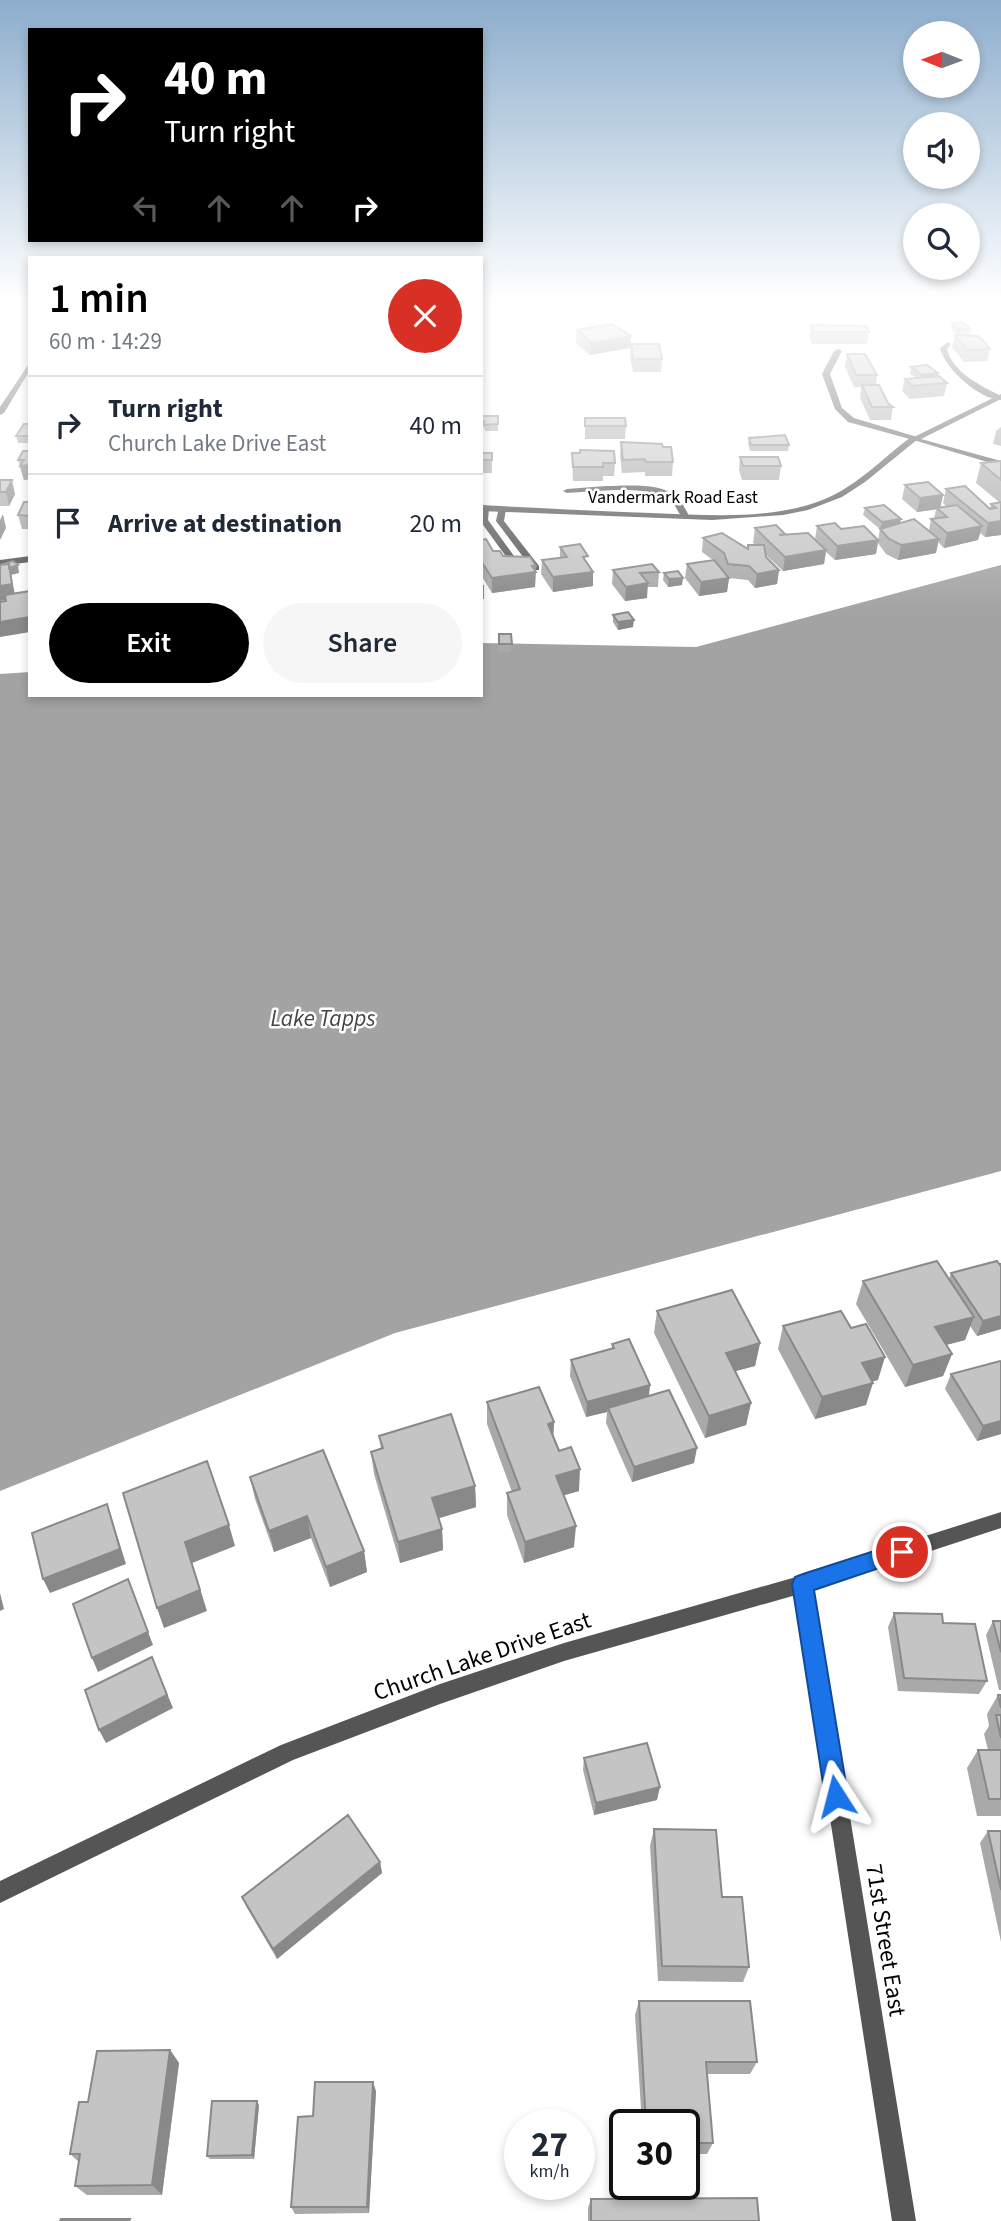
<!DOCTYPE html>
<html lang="en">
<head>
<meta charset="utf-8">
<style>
  :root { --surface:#fff; --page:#f6f6f7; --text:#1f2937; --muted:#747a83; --line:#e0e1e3; --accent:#000 }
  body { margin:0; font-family:"Source Sans 3",sans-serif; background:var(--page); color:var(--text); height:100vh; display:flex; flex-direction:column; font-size:26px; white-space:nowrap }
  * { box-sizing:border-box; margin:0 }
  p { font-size:23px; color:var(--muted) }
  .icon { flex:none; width:38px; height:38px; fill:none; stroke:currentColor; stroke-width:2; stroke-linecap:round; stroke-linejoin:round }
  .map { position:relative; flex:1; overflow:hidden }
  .side { position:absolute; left:28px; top:256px; width:455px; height:441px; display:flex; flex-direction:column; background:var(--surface); border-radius:0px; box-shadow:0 4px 10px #0003 }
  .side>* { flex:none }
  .top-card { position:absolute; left:28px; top:28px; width:455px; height:214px; border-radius:0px; box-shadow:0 4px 10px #0003; background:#000; color:#fff; overflow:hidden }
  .needle { width:46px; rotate:271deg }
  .controls { position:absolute; left:903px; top:21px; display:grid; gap:14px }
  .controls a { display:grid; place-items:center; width:77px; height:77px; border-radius:50%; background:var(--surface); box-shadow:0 4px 10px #0003; font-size:35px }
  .speed { position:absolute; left:504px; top:2109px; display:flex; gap:14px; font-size:35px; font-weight:700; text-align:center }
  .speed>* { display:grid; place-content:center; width:91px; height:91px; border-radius:50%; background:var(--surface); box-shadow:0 4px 10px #0003; line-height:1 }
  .speed small { font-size:18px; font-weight:400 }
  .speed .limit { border:4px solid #111; border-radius:10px; background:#fff; color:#111 }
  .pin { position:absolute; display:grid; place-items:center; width:60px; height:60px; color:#fff; margin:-30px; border:4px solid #fff; border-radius:50%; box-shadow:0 2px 7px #0007 }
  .me { position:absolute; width:77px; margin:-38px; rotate:351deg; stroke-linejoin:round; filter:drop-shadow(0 0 5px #0008) }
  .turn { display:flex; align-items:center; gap:24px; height:147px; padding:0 21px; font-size:32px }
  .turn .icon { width:91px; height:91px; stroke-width:2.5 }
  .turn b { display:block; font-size:49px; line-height:60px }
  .lanes { display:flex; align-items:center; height:66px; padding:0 21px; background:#0003; justify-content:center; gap:35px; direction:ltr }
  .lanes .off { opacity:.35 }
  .round { display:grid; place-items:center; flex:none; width:74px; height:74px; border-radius:37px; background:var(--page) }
  .headline { display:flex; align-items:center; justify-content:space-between; height:119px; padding:0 21px }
  h1 { font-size:42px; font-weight:600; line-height:52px; color:var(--accent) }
  .button { display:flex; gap:14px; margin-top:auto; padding:14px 21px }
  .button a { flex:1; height:80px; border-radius:42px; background:var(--accent); color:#fff; font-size:28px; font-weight:600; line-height:80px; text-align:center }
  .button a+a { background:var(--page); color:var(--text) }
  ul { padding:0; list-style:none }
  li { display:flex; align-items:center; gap:21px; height:98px; padding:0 21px; border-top:2px solid var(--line) }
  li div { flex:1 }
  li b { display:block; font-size:26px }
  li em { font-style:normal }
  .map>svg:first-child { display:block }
  .water { fill:#a3a3a3 }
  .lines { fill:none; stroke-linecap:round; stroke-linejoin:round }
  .service { fill:#555; fill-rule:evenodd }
  .minor { fill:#555; fill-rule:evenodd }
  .tertiary { fill:#555; fill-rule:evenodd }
  .wall { fill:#a9a9a9 }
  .shaded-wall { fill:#898989 }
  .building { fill:#c4c4c4; stroke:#898989; stroke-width:2 }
  .route { fill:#1a73e8; stroke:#114b97; stroke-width:2 }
  .labels { text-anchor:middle; stroke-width:5; stroke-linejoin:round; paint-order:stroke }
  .far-street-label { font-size:18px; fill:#000; stroke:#fff }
  .water-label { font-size:23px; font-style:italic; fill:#444; stroke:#fff }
  .near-street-label { font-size:24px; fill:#000; stroke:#fff }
</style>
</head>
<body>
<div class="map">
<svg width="1001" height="2221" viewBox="0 0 1001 2221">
  <rect width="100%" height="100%" fill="#fff"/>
  <path class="water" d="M1001 565V1171L395 1333 0 1491V674L30 672V695H481V643L696 647Z"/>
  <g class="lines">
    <path class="service" d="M948 342 951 344 947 349C953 373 980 385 1001 396V400C979 399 945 369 940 348Z
      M838 349 842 351 830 374 842 408 854 418 917 437V441L848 422 835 409 822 374 834 351Z
      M606 486C627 486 660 482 677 497 682 502 686 510 689 516L682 518C678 512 675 504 670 500 649 484 592 492 567 493L563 491 567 489Z
      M485 505 489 508 488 520 522 567 521 569H515L481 522V507Z
      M499 507 506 509 504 521 539 566V570H533L496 521Z"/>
    <path class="minor" d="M30 362V370L4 413 0 415V407Z
      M911 437 918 439 865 482 842 497 808 510 783 515 712 520 481 511V505C538 508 595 511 651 513 708 515 771 521 825 499 858 485 883 458 911 437Z
      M30 556V562L0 566V560Z
      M803 1575 809 1578 812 1584 916 2221H892L794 1584 797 1578Z"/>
    <path class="tertiary" d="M1001 394V399L921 439 1001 461V466L910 439Z
      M1001 1512V1528L803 1593 564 1661 440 1704 293 1760 0 1903V1881L281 1745 440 1684 564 1643 803 1575Z"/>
  </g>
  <path class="wall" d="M952 323 970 329 969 335 990 349 987 361 964 362 952 347 955 335H957L951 329Z
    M811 325 869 332 867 344H812L809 337Z
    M577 330 630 348 590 355 576 343Z
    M631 344 662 359 661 372H633L630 356Z
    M847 354 877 375 876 385 888 403 893 407 891 420H870L860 398 861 387H854L845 367Z
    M911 367 938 373 937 376 947 383 944 396 910 399 902 391 905 379 916 378 910 374Z
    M481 416H498V431H485L484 427H481Z
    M585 418 626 426 625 439H585Z
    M30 424V443H18L16 436Z
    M1001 427V446L993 444 996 431Z
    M749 438 789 445 788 451H750L748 444Z
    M621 442 663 447 673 462 672 476H645V472L622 473 620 456Z
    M30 451V479L24 480 18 460Z
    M481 453H492V473H481Z
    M572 453 615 463 614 476H603V481H573Z
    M740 457 781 466 779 480H742L739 470Z
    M1001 461V535L985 537 980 533 978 540 944 548 938 542 936 553 898 560 886 554 878 543 876 554 835 560 826 552 824 564 783 571 766 555V557L779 570 777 584 755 588 748 580 729 578 727 592 699 596 685 578 687 564 713 560 702 552 703 538 747 548 748 545H756L753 543 755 528 815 539 817 526 841 529 878 540 880 529 863 515 865 508 901 523 929 530 931 519H934L936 509 917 512 902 499 905 485 943 495 940 508 947 507 943 503 946 489 990 508 991 504 999 502 976 483 981 463Z
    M0 480 15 494 9 506H0Z
    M30 502V529H22L18 515Z
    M481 540 493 551 536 566 535 587 492 593 481 575Z
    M560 547 587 563 593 572V586L553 592 541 574 542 560 560 557Z
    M613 570 659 572 658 587H647V598L625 601 612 584Z
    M664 573 682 585 668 587 663 580Z
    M613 615 633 627 618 630 613 622Z
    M499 634H511V652H499Z
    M951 1273 1001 1329 977 1336 970 1326 965 1340 946 1345 952 1354 943 1376 905 1387 856 1304 863 1281 949 1279Z
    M657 1311 760 1343 755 1366 735 1371 751 1403 746 1425 705 1438 654 1333Z
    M783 1326 878 1380 872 1381 866 1405 815 1419 778 1349Z
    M612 1344 650 1385 649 1396 694 1463 632 1482 606 1423 607 1412 586 1417 570 1376 571 1360 612 1348Z
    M951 1374 1001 1434 977 1441 945 1389Z
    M487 1402 554 1422 553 1435 579 1491 563 1495 574 1547 524 1563 507 1515V1493L512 1492 487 1424Z
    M379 1436 475 1486 476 1507 439 1518 442 1529 443 1550 400 1563 374 1474 371 1452 381 1449Z
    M250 1477 364 1551 367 1572 330 1587 311 1538 274 1552 255 1499Z
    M894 1613 943 1623 987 1681 979 1694 898 1691 888 1627Z
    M993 1621H1001V1690H999L986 1635Z
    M998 1695H1001V1816H977L967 1768 978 1750H988L984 1734 989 1726 987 1714Z
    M584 1758 657 1800 594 1815 583 1770Z
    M654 1829 722 1897 749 1967 743 1982 658 1981 650 1846Z
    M988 1831H1001V1942L980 1843Z
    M380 1862 382 1873 277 1959 247 1908 242 1897Z
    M639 2001 757 2062 750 2074H707L713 2143 707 2154H684V2124H642L635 2015Z
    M170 2050 179 2063 162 2195H87L75 2186 79 2162 70 2154Z
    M376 2091 369 2213 295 2214 291 2207 313 2116Z
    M259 2105 254 2159H210L207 2156Z
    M591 2199 759 2221H588V2208Z"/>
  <path class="shaded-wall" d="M631 336 630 348 590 355 591 343Z
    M938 373 937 380 921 382 922 375Z
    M30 465V479L24 480 20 466Z
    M12 480 15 494 9 506 6 492Z
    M943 495 940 509 917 512 920 498Z
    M3 514 6 528 0 540V520Z
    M901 519 900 526 880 529 882 522Z
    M1001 521V535L985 537 988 523Z
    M982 526 978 540 944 548 947 533Z
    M939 539 936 553 898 560 901 545Z
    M878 540 876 554 835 560 837 546Z
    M826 550 824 564 783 571 785 557Z
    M18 565 19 573 11 575 16 599 0 601V570Z
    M532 566H536L535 587 492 593V578Z
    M779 570 777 584 755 588 757 574Z
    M593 572V586L553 592V577Z
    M683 578 682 585 668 587 669 579Z
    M729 578 727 592 699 596 701 582Z
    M648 583 647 598 625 601 626 587Z
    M481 585H484V599L481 600Z
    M30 617V632L0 637V622Z
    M634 620 633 627 618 630V622Z
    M1001 1316V1329L977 1336 983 1321Z
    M974 1317 965 1340 927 1350 935 1327Z
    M760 1343 755 1366 721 1375 726 1353Z
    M952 1354 943 1376 905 1387 913 1365Z
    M885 1357 878 1380 855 1386 862 1363Z
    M873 1383 866 1405 815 1419 822 1397Z
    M650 1385 648 1400 608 1408 607 1412 586 1417 587 1402Z
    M751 1403 746 1425 705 1438 709 1416Z
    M1001 1421V1434L977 1441 983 1426Z
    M554 1422 553 1444 548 1424Z
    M697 1448 694 1463 632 1482 634 1467Z
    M580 1469 579 1491 555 1498 556 1476Z
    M475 1486 476 1507 433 1520 432 1498Z
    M107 1504 112 1519 126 1564 50 1593 43 1579Z
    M307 1516 311 1538 274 1552 269 1531Z
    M229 1525 235 1546 192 1563 207 1611 164 1628 157 1608 185 1542Z
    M576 1526 574 1547 524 1563 525 1542Z
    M442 1529 443 1550 400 1563 398 1542Z
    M364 1551 367 1572 330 1587 326 1567Z
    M128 1579 153 1645 98 1672 92 1658Z
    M0 1593 4 1609 0 1611Z
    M152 1657 173 1708 106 1743 99 1730Z
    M660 1787 657 1800 594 1815 596 1803Z
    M380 1862 382 1873 277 1959 273 1949Z
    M170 2050 179 2063 162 2195 152 2185Z
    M373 2082 376 2091 369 2213 367 2207Z
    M257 2101 259 2105 254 2159 252 2155Z"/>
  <path class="building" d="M963 322 970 329 959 330 952 323Z
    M612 324 631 336 591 343 577 330Z
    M811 325 866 326 869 332H814Z
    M955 335 979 336 990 349 967 350Z
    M631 344H659L662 359H633Z
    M847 354H865L877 375H856Z
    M927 365 938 373 922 375 911 367Z
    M939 376 947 383 912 386 905 379Z
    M862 385H879L888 403 893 407H872Z
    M481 416H498V424L484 425V421H481Z
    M585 418H625L626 426H585Z
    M24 424H30V436H16Z
    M785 435 789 445H751L749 438Z
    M621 442 662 444 663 447H671L673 462H646L645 459 623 460Z
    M580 450 614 451 615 463H603V467H573L572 453H580Z
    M23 451H30V465L20 466 24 460H18Z
    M481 453H492V460H481Z
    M740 457H778L781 466H743Z
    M1001 461V480L981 463Z
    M0 480H12L6 492H0Z
    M928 482 943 495 920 498 905 485Z
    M965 486 990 509 996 508 991 504 1001 502V521L988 523 946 489Z
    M24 502H30V516L18 515Z
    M884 505 901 519 882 522 865 508Z
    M957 505 982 526 947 533 931 519 947 517 937 508Z
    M914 519 939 539 901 545 889 539 880 529Z
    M835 523 841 529 864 526 878 540 837 546 817 526Z
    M776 525 785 534 779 535 808 533 826 550 785 557 755 528Z
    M722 533 748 549V545H764L766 557 779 570 757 574 749 566 728 564 724 553 703 538Z
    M486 539 493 551H500L503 556 530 557 536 566H532L536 572 492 578 481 561V540Z
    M580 544 588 556 583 557 593 572 553 577 542 560 567 557 560 547Z
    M714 560 729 578 701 582 687 564Z
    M13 561 18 565 9 568V564L0 565Z
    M9 564 12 584 0 586V565Z
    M652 564 659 572 640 573 648 583 626 587 613 570Z
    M678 571 683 578 669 579 664 573Z
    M30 591V617L0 622V602L6 601 5 595Z
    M628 612 634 620 618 622 613 615Z
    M499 634H511L512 644H499Z
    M937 1261 974 1317 935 1327 952 1354 913 1365 863 1281Z
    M997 1261 1000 1265 1001 1264V1316L983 1321 951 1273Z
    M732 1290 760 1343 726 1353 751 1403 709 1416 657 1311Z
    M841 1311 851 1328 866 1324 885 1357 862 1363 873 1383 822 1397 783 1326Z
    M629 1339 650 1385 587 1402 571 1360 614 1348 612 1344Z
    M1000 1361 1001 1362V1421L983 1426 951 1374Z
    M539 1387 554 1422 548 1424 559 1451 571 1447 580 1469 556 1476 576 1526 525 1542 507 1493 520 1489 487 1402Z
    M669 1390 697 1448 634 1467 608 1408Z
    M451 1414 475 1486 432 1498 442 1529 398 1542 371 1452 383 1448 379 1436Z
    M323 1450 364 1551 326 1567 307 1516 269 1531 250 1477Z
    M207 1461 229 1525 185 1542 200 1590 157 1608 123 1493Z
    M107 1504 120 1549 43 1579 32 1533Z
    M128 1579 148 1632 92 1658 73 1604Z
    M894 1613 942 1614 943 1623 975 1624 987 1681 904 1678Z
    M993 1621H1001V1652Z
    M152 1657 167 1695 99 1730 85 1690Z
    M998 1695H1001V1708Z
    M996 1715H1001V1738Z
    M647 1743 660 1787 596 1803 584 1758Z
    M978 1750H1001V1799H989Z
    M348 1815 380 1862 273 1949 242 1897Z
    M654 1829 716 1830 722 1897H742L749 1967 662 1966Z
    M988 1831H1001V1890Z
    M639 2001H750L757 2062H706L713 2143H684V2124H646Z
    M170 2050 152 2185 75 2186 80 2154H70L79 2102H88L97 2051Z
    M315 2082H373L367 2207H291L298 2117 313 2116Z
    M212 2101H257L252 2155 207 2156Z
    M757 2198 759 2221H591V2199Z
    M61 2219H130L129 2221H60Z"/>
  <linearGradient id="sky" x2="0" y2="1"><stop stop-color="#8cadcc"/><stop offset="0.49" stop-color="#fff"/><stop offset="1" stop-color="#fff" stop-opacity="0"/></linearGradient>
  <rect width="1001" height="613" fill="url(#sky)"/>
  <path class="route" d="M902 1542 909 1545 912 1552 909 1558 814 1590 848 1796 844 1804 836 1808 828 1804 825 1796 792 1584 795 1577 803 1574Z"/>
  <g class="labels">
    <g class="far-street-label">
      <text x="673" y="503">Vandermark Road East</text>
    </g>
    <g class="water-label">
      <text x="323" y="1026">Lake Tapps</text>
    </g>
    <g class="near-street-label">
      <text transform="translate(482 1656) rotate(-19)" y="8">Church Lake Drive East</text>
      <text transform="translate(886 1940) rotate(81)" y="8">71st Street East</text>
    </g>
  </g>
</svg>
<div class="controls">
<a><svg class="needle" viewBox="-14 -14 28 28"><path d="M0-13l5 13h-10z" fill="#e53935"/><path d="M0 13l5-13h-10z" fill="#747a83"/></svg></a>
<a><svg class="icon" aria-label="sound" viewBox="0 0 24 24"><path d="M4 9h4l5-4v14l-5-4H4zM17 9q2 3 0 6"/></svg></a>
<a><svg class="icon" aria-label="search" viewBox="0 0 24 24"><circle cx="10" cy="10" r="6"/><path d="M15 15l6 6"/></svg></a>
</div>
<div class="speed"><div>27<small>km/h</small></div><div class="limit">30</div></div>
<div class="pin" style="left:902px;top:1552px;background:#d93025"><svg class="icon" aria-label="arrive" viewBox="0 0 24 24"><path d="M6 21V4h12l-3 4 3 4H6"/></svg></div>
<svg class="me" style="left:836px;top:1796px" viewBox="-20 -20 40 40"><path d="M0-17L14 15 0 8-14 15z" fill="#1a73e8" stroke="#fff" stroke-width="4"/></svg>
<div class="top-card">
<div class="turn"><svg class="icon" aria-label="right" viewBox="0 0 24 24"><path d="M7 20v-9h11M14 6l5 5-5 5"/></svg><div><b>40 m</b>Turn right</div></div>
<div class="lanes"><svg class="icon off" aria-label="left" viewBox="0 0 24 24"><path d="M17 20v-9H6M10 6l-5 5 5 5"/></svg><svg class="icon off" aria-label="ahead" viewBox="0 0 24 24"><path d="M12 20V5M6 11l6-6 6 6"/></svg><svg class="icon off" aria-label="ahead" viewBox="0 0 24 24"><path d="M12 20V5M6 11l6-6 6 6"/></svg><svg class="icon" aria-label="right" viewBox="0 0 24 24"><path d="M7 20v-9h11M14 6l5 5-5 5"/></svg></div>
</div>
<section class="side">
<div class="headline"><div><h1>1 min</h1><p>60 m · 14:29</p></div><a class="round" style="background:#d93025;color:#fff"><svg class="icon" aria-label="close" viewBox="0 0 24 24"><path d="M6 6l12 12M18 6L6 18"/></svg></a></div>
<ul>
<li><svg class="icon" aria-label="right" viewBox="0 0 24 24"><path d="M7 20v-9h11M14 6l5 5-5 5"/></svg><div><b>Turn right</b><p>Church Lake Drive East</p></div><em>40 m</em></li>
<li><svg class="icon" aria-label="arrive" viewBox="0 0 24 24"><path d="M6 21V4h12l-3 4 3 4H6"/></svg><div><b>Arrive at destination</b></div><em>20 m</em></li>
</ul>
<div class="button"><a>Exit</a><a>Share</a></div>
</section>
</div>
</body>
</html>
